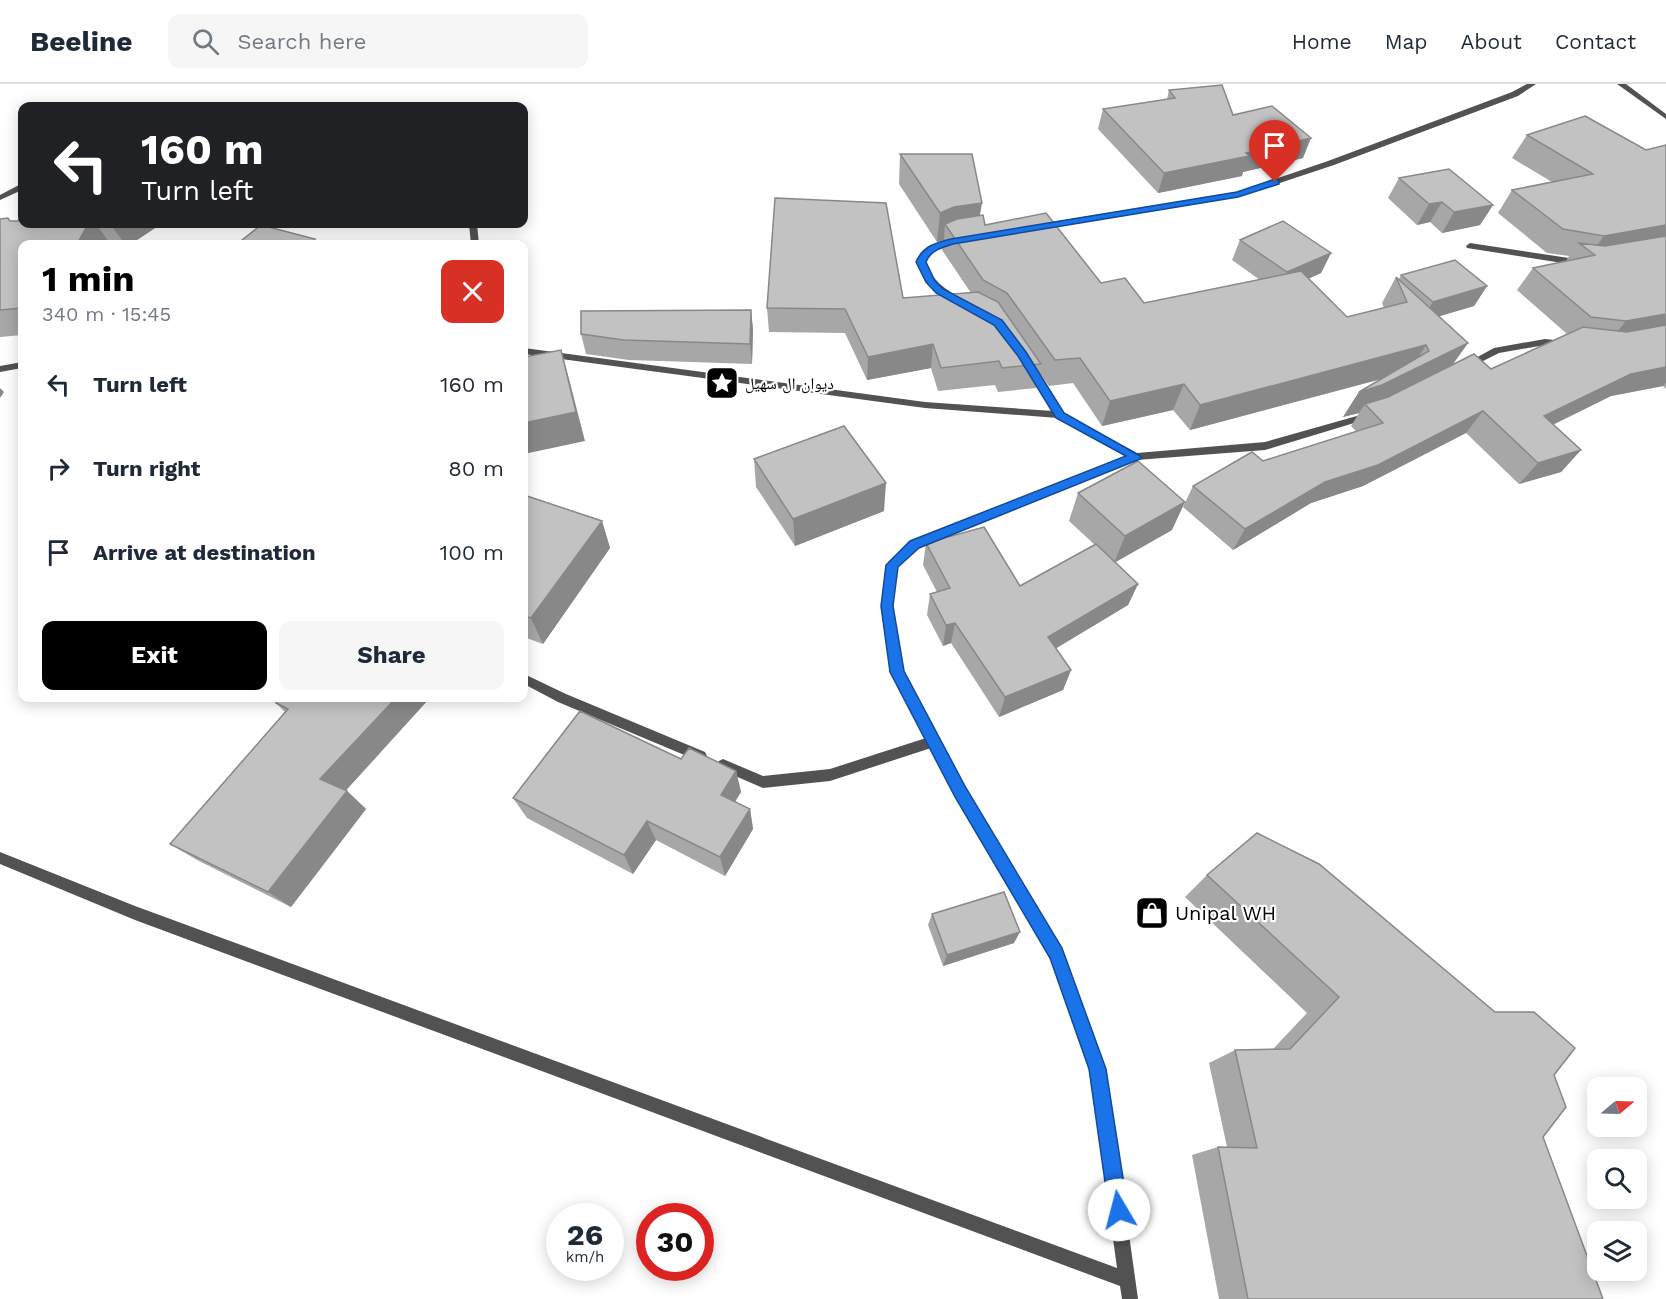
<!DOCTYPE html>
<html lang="en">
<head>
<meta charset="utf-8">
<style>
  :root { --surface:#fff; --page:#f6f6f7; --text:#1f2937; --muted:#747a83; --line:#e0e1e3; --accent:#000 }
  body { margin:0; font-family:"Work Sans","Noto Naskh Arabic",sans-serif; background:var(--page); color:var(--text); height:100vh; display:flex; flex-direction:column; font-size:22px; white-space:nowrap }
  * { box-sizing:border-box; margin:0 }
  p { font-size:20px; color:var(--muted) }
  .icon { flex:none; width:33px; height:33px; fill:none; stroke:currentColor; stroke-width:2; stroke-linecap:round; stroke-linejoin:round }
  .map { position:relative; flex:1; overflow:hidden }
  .panel { position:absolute; left:18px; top:156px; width:510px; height:462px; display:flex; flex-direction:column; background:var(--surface); border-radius:12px; box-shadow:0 3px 15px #0003 }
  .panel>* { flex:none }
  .guide { position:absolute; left:18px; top:18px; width:510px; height:126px; border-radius:12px; box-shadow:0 3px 15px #0003; background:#202124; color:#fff; overflow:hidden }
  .needle { width:39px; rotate:71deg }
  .controls { position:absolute; left:1587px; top:993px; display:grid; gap:12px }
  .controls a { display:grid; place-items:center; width:60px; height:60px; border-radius:12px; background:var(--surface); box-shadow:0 3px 15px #0003; font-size:30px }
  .speed { position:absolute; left:546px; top:1119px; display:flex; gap:12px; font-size:30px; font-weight:700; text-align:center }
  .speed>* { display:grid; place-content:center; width:78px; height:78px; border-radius:50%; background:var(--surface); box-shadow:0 3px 15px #0003; line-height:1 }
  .speed small { font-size:15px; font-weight:400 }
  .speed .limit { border:9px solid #d22; background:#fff; color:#111 }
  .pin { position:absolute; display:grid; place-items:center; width:51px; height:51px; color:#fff; margin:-62px -26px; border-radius:50% 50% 50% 0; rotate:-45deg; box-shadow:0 0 6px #0007 }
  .pin .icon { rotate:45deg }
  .me { position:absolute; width:66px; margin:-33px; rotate:352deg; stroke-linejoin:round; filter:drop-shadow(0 0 4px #0008) }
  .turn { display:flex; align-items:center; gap:21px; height:126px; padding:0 24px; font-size:27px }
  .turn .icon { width:78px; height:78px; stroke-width:2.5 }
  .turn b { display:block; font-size:42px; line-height:51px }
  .round { display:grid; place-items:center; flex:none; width:63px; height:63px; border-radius:12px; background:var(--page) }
  .headline { display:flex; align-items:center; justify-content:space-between; height:102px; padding:0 24px }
  h1 { font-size:36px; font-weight:700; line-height:45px; color:var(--accent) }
  .primary-button { display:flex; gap:12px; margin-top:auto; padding:12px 24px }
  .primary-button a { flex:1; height:69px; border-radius:12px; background:var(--accent); color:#fff; font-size:24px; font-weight:700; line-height:69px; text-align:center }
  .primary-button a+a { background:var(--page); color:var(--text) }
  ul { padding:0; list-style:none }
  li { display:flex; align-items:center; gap:18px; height:84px; padding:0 24px }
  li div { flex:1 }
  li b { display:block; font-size:22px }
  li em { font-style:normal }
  header { display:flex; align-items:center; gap:36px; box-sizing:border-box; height:84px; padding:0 30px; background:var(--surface); border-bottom:2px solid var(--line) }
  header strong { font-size:28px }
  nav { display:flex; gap:33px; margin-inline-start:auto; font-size:21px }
  .search { width:420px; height:54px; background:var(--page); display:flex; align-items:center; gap:15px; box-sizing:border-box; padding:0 21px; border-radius:12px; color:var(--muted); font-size:22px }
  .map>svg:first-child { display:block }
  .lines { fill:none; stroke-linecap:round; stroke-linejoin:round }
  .street { fill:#525252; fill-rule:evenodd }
  .wall { fill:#a7a7a7 }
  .shaded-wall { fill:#888 }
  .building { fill:#c2c2c2; stroke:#888; stroke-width:1.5 }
  .route { fill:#1a73e8; stroke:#114b97; stroke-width:1.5 }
  .labels { text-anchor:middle; stroke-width:4.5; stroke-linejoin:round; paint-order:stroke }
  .far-poi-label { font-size:16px; fill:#000; stroke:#fff; text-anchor:start }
  .poi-label { font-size:20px; fill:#000; stroke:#fff; text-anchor:start }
</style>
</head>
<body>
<header>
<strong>Beeline</strong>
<div class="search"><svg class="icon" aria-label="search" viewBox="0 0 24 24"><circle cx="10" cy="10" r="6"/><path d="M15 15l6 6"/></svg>Search here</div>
<nav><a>Home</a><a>Map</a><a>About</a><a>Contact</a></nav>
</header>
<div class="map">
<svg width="1666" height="1215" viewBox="0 0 1666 1215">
  <rect width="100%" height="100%" fill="#fff"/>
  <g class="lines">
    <path class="street" d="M1527 0H1536L1518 12 1334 81 1241 112 1040 144 1036 142 1040 140 1237 108 1328 77 1512 8Z
      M1617 0H1626L1666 30V35Z
      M19 101H22V106L0 116V111Z
      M469 140H477L479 160H471Z
      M958 154 962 156 961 158C946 161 933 164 925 178 933 197 945 206 963 215V219L960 220C939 213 925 199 917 178 926 162 940 157 958 154Z
      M1470 159 1582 176 1586 179 1582 182 1467 164 1466 162Z
      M1545 255 1564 257 1569 260 1564 263 1545 261 1499 269 1469 284 1466 285 1461 282 1494 264Z
      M524 264 925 318 1053 327 1024 283 1029 280 1032 281 1063 329 1137 369 1265 358 1371 328 1374 329V333L1265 366 1137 376 919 464 897 483 893 522 903 588 966 705 1061 864 1106 985 1138 1215H1122L1120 1202 135 836 0 780V768L135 822 1117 1184 1090 985 1050 873 956 713 931 664 830 697 763 704 719 685 717 681 719 677 723 675 763 692 830 685 926 654 891 588 881 522 888 478 911 458 1127 373 1058 334 925 324 524 270Z
      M22 278V284L0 288V282Z
      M524 590 566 610 705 668 707 672 705 676 701 678 558 618 524 600Z"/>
  </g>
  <path class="wall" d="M1169 6 1233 31 1303 74 1243 88 1242 92 1158 109 1098 45 1103 25 1167 15Z
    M1527 51 1646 66 1666 61V305L1663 302 1611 312 1553 341 1581 366 1561 388 1519 400 1466 349 1363 402 1311 419 1233 466 1183 423 1193 402 1263 377 1356 347 1351 342 1359 329 1343 333 1359 308 1382 295 1190 346 1173 326 1102 342 1073 299 1049 302 1039 288 1036 304 998 308 995 301 938 307 931 284 867 296 845 249 769 248 767 224 971 209 942 166 944 156 937 158 899 100 900 70 980 131 985 141 1144 219 1260 196 1232 176 1240 156 1331 169 1321 189 1308 195 1347 233 1384 224 1382 219 1396 193 1399 195 1401 191 1487 202 1474 222 1439 232 1468 259 1453 280 1491 285 1567 250 1517 206 1533 184 1566 177 1569 172 1547 169 1498 129 1512 106 1552 98 1512 74Z
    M1399 94 1493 121 1480 141 1442 149 1430 138 1417 141 1388 114Z
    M0 135 22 140H161L131 160H117L109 158 22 160V251L0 253Z
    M751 226 753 246 752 280 629 276 586 270 581 250Z
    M754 375 884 427 795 462 756 403Z
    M1078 409 1172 446 1115 478 1138 500 1128 521 1056 564 1071 586 1063 606 999 633 951 559 943 562 927 531 930 510 937 508 923 481 926 459 1020 502 1095 461 1069 437Z
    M524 411 602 437 610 464 543 560 524 553Z
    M428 616 346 706 366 725 291 823 197 776 170 760 285 628 276 619Z
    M681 675 736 687 741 708 735 718 750 725 753 745 725 792 656 756 633 790 527 734 513 714Z
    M1207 791 1554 991 1543 1053 1603 1215H1219L1192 1071 1218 1063H1227L1209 979 1235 966 1273 965 1307 929 1185 813Z
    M932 830 1014 859 943 882 928 841Z"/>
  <path class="shaded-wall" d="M1311 54 1303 74 1243 88 1242 92 1158 109 1164 89Z
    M1442 118 1430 138 1417 141 1429 120Z
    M982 119 977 148 945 140 944 156 937 158 940 129 954 123Z
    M1493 121 1480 141 1442 149 1454 128Z
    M1666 130V161L1595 171 1592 168 1604 152Z
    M88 140H96L109 158 108 160H77Z
    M110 140H161L131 160H125Z
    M315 155 318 160H309Z
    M1331 169 1321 189 1278 208 1287 188Z
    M1487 202 1474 222 1420 238 1433 218Z
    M751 226 753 246 752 280 750 260Z
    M1666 230V249L1607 260 1626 237Z
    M1468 259 1450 284 1370 325 1365 320 1359 329 1343 333 1359 308Z
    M933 260 931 284 867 296 868 273Z
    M1426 261 1410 287 1190 346 1200 321Z
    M561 266 569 295 585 357 524 370V339Z
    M1666 283V299L1663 302 1611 312 1525 354 1544 332 1631 290Z
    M1184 300 1173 326 1102 342 1110 317Z
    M0 304 4 308 0 314Z
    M1483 327 1466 349 1363 402 1311 419 1233 466 1245 445 1325 398Z
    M1581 366 1561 388 1519 400 1538 379Z
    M886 399 884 427 795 462 793 435Z
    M1185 418 1172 446 1114 479 1125 452Z
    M602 437 610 464 543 560 531 534Z
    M1138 500 1128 521 1040 574 1048 553Z
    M955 539 951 559 943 562 946 541Z
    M1071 586 1063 606 999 633 1005 613Z
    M396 614H427L428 616 340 713 320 695Z
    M736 687 741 708 726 732 721 711Z
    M347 707 366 725 291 823 268 808Z
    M750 725 753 745 725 792 720 773Z
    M647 737 656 756 633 790 624 771Z
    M1020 848 1014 859 943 882 947 871Z"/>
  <path class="building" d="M1222 1 1233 31 1272 22 1311 54 1246 69 1249 72 1164 89 1103 25 1175 14 1169 6Z
    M1585 32 1646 66 1666 61V141L1604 152 1563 145 1512 106 1593 90 1527 51Z
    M900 70H972L982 119 954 123 940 129Z
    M1449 85 1493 121 1454 128 1442 118 1429 120 1399 94Z
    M775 114 886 119 903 214 978 208 998 218 1041 280 1002 284 999 277 941 284 933 260 868 273 845 225 767 224Z
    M1046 129 1101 199 1125 194 1144 219 1301 187 1347 233 1407 218 1396 193 1468 259 1382 301 1359 308 1429 267 1426 261 1200 321 1184 300 1110 317 1080 274 1055 276 1007 209 983 196 945 140 957 135 983 131 985 141Z
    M22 132V140H88L77 160H22V224L0 226V135L8 134 10 137H18L20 133Z
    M1283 137 1331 169 1287 188 1240 156Z
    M261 141 315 155 309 160H237Z
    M1666 152V230L1626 237 1591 233 1533 184 1595 171 1579 159 1605 162Z
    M1455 176 1487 202 1433 218 1401 191Z
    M751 226 750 260 624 256 581 250V227Z
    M1666 241V283L1631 290 1544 332 1581 366 1538 379 1483 327 1378 381 1325 398 1245 445 1193 402 1252 368 1263 377 1383 339 1365 320 1388 313 1474 270 1491 285 1583 243 1627 248Z
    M561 266 576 328 524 339V273Z
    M844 342 886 399 793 435 754 375Z
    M1138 377 1185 418 1125 452 1078 409Z
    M524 411 602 437 531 534 524 532Z
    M984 443 1020 502 1096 460 1138 500 1048 553 1071 586 1005 613 955 539 946 541 930 510 950 504 926 459Z
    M281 614H396L320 695 347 707 268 808 170 760 288 625 276 619Z
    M580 627 681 675 689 664 736 687 721 711 750 725 720 773 647 737 624 771 513 714Z
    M1257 749 1319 780 1495 928H1534L1575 964 1554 991 1566 1023 1543 1053 1603 1215H1248L1218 1063 1257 1064 1235 966 1290 965 1339 913 1207 791Z
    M1004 808 1020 848 947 871 932 830Z"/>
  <path class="route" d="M1275 95 1279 96V100L1238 113 953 160C941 164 931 166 926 178L935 197 943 205 1002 236 1026 268 1064 329 1142 373 1140 375 919 464 898 483 893 522 904 587 966 704 1062 864 1106 985 1128 1126 1125 1133 1119 1135 1112 1133 1109 1126 1089 985 1050 874 955 713 890 588 881 522 886 481 910 457 1126 372 1056 334 1018 272 994 241 936 209 926 198 916 178C923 162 935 159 951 155L1237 108Z"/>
  <defs>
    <g id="sight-square" transform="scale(1.725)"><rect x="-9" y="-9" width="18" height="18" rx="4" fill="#000" stroke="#fff"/><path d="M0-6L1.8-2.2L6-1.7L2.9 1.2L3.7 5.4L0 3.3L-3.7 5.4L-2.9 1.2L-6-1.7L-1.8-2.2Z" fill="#fff"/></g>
    <g id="shop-square" transform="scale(1.725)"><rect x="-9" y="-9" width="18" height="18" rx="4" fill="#000" stroke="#fff"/><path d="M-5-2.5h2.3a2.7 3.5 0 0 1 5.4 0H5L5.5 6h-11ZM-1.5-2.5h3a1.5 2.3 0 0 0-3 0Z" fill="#fff"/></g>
  </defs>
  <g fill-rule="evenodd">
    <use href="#sight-square" x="722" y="299"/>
    <use href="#shop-square" x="1152" y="829"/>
  </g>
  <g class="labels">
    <g class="far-poi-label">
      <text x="745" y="305">ديوان ال سهيل</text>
    </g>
    <g class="poi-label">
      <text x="1175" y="836">Unipal WH</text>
    </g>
  </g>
</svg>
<div class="controls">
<a><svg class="needle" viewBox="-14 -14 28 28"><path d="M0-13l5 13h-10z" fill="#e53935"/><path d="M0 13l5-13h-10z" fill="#747a83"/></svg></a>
<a><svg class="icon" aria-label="search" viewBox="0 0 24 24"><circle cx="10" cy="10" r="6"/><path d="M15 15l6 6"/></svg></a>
<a><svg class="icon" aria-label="layers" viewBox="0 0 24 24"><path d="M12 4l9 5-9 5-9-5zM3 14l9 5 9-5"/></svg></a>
</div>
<div class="speed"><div>26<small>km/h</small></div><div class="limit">30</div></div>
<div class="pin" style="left:1275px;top:98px;background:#d93025"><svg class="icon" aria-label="arrive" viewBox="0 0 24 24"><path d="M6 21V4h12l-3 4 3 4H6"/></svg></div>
<svg class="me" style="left:1119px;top:1126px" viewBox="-20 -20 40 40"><circle r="19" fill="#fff"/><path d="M0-13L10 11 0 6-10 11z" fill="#1a73e8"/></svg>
<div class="guide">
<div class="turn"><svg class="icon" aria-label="left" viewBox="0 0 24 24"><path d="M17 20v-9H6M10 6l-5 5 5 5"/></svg><div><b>160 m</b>Turn left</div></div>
</div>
<section class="panel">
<div class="headline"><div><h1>1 min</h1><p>340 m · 15:45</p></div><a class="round" style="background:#d93025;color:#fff"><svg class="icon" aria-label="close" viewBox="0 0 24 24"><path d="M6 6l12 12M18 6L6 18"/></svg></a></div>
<ul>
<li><svg class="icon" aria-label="left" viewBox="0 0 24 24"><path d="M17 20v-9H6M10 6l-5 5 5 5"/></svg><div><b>Turn left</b></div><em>160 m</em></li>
<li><svg class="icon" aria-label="right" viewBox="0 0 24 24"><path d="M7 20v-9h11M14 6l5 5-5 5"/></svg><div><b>Turn right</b></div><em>80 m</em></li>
<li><svg class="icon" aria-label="arrive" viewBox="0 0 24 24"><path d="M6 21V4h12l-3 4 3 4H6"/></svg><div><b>Arrive at destination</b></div><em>100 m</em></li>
</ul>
<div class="primary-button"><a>Exit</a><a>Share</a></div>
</section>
</div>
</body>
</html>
